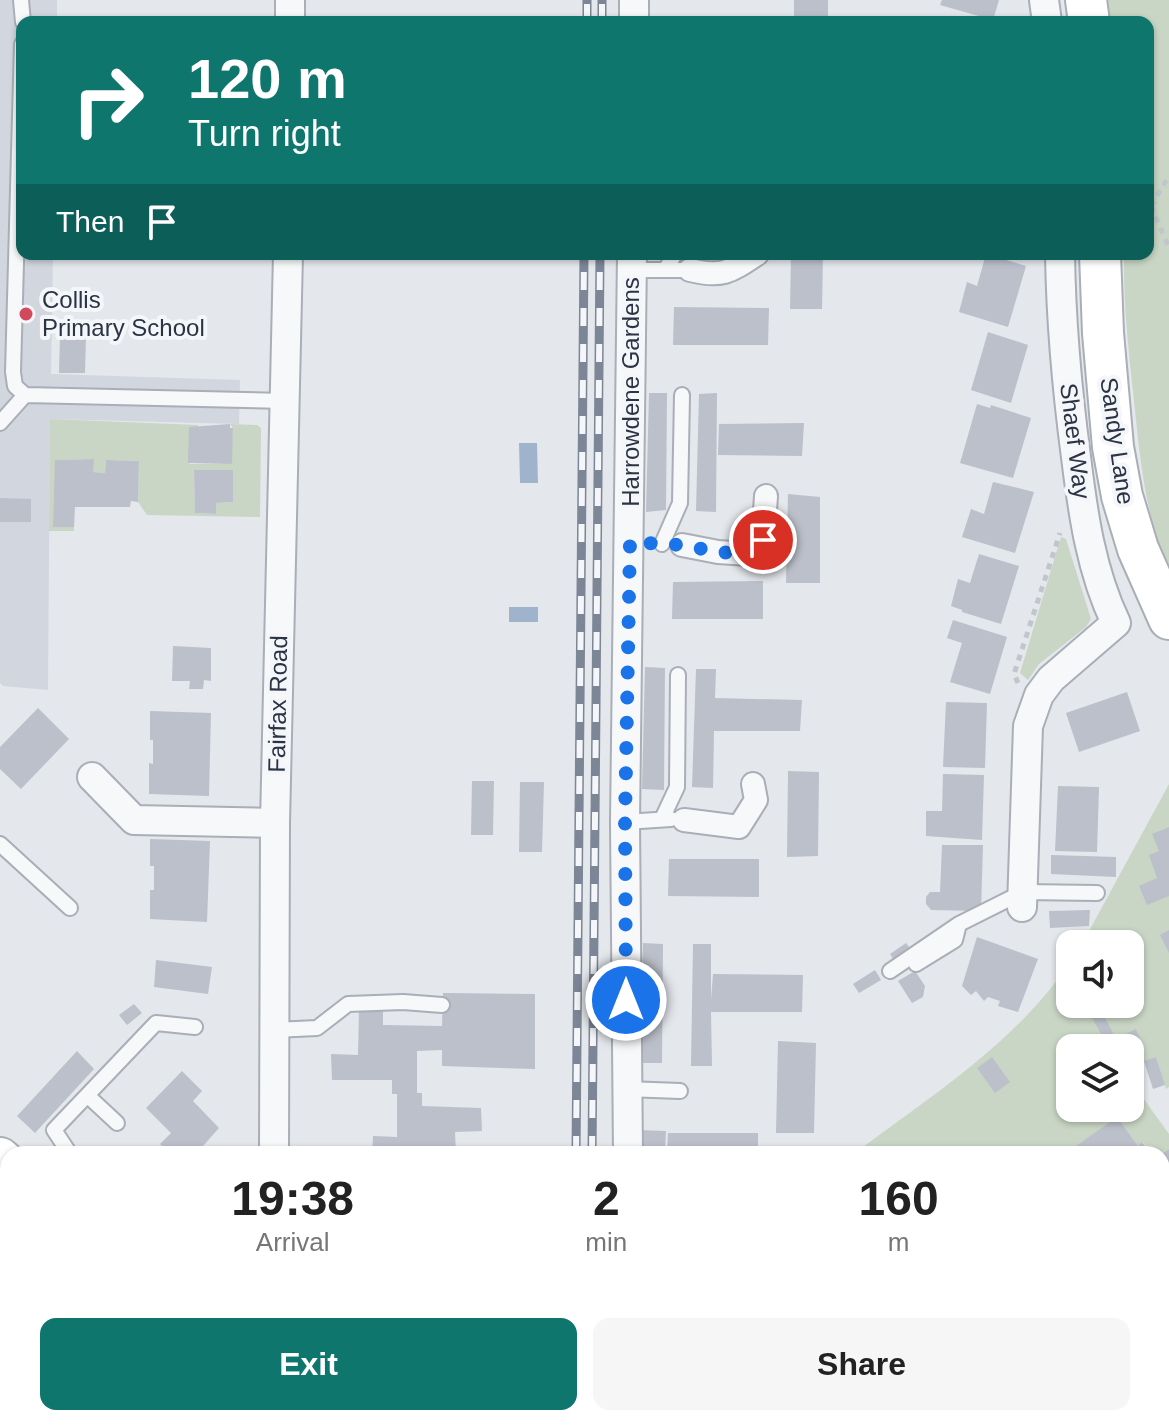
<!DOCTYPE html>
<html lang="en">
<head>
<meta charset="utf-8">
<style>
  :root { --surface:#fff; --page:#f6f6f6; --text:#222; --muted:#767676; --accent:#0f766e }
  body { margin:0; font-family:Helvetica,sans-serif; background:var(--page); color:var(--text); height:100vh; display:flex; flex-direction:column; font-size:30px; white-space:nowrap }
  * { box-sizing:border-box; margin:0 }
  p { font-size:26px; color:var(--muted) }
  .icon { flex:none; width:44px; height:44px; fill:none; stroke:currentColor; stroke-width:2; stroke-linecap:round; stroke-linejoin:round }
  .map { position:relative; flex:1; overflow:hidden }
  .drawer { position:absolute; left:0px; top:1146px; width:1170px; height:280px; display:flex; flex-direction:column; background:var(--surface); border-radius:24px 24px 0 0; box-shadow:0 2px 6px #0004 }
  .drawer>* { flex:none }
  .banner { position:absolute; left:16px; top:16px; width:1138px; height:244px; border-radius:16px; box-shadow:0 2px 6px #0004; background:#0f766e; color:#fff; overflow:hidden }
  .buttons { position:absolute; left:1056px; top:930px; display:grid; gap:16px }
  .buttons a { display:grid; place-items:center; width:88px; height:88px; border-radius:16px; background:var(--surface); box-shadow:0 2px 6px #0004; font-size:40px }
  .pin { position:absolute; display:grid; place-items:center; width:68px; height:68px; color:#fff; margin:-34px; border:4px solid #fff; border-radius:50%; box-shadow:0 2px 8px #0007 }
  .me { position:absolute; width:88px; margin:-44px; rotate:0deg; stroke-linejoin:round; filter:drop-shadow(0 0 6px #0008) }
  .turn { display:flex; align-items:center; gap:28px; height:168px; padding:0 40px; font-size:36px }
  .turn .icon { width:104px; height:104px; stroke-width:2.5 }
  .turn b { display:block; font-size:56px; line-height:68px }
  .then { display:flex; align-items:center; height:76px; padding:0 40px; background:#0003; gap:16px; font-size:30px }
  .eta { display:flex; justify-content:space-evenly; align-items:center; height:136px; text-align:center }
  .eta b { font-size:48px; font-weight:800; line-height:56px }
  .cta { display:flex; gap:16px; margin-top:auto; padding:16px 40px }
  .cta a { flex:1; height:92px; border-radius:16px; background:var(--accent); color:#fff; font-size:32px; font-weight:800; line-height:92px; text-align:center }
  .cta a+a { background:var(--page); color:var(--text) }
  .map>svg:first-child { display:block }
  .built { fill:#d2d6de }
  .green { fill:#c9d6c5; fill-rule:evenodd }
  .water { fill:#9fb4cc }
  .building { fill:#bbc0ca }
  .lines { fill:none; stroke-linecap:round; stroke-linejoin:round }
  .service-casing { stroke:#a9aeb7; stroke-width:18 }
  .pedestrian-casing { stroke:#a9aeb7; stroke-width:26 }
  .minor-casing { stroke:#a9aeb7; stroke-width:32 }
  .secondary-casing { stroke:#a9aeb7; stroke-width:44 }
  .path { stroke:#c2c5cb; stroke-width:5; stroke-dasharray:6 6; stroke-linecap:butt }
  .service { stroke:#f7f8fa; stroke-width:14 }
  .pedestrian { stroke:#f7f8fa; stroke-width:22 }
  .minor { stroke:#f7f8fa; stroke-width:28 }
  .secondary { stroke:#fff; stroke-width:40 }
  .rail-casing { stroke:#7d8696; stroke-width:9 }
  .rail { stroke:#f4f6f9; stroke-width:6; stroke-dasharray:18; stroke-linecap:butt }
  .route { stroke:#1a73e8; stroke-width:14; stroke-dasharray:0 25.2 }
  .poi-dot { fill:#d1495b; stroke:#f4f6f9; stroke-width:3 }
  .labels { text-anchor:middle; stroke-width:8; stroke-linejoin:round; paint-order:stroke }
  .poi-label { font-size:24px; fill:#2b3445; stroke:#f4f6f9; text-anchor:start }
  .street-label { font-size:24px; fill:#2b3445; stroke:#f4f6f9 }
</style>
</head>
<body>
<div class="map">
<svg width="1169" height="1426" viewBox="0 0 1169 1426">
  <rect width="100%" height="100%" fill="#e4e7ec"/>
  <path class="built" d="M0 0H57V22H22V254H53L51 374 240 380 239 424 50 419 48 690 3 686 0 683Z"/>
  <path class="green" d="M1108 0H1169V569C1145 517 1140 458 1134 401 1129 353 1123 303 1124 254H1148V22H1110Z
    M50 419 198 425V427H189V464H231L233 428 230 424 257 425 261 428 260 517 147 515 138 502 139 461 106 460 105 473 93 472V459L56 460 54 527H74V531H49ZM194 470 233 471V502L216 503 215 514 195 513Z
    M1061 537 1066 539 1091 619 1086 627 1039 664 1028 680 1020 673Z
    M1169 784V1087L1166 1089 1156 1057 1134 1066 1130 1060V1048H1120L1118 1044 1110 1048H1070V1108H1130V1080L1169 1134V1149L1162 1154H1152L1143 1142 1138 1146 1117 1118 1068 1154H854C931 1096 1014 1044 1070 963V1004H1130V944H1082Z
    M1169 1178V1217L1162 1222V1182Z
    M0 1198 8 1206V1318L0 1322Z
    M647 1418H724L718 1423 720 1426H659Z
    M834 1418H887L876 1426H823Z"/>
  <path class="water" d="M519 443H537L538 483H520Z
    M509 607H538V622H509Z"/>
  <path class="building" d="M794 0H828V22H794Z
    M942 0H999L993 20 940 5Z
    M791 254H823L822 309H790Z
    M986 254 1026 266 1008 327 959 312 967 282 977 286Z
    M674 307 769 308 768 345H673Z
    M988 332 1028 345 1011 403 971 390Z
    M60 335 86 336 85 373H59Z
    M649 393H667L666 510 646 512Z
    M717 393 716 512 696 511 699 394Z
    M977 404 990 408 991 405 1031 418 1013 478 960 463Z
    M804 423 802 456 718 455 719 424Z
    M230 424V428H233L232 464 188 463 189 427Z
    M94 459 93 472 105 473 106 460 139 461 138 502 131 501 130 507H75L74 527H53L55 460Z
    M194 470H233V502L216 503V514L195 513Z
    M993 482 1034 492 1015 553 962 537 971 509 984 514Z
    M788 494 820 497V583H786Z
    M0 498 31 499V522H0Z
    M979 554 1019 566 1001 624 962 612V610L951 606 958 579 970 583Z
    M763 581V619H672L673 582Z
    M953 620 1007 637 990 694 950 682 962 643 947 638Z
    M173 646 211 648V681L204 680 203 689H189L190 681H172Z
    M645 667 665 668 664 790 642 789Z
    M696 669H716L715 698 802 700 800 731H714L713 788 692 787Z
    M1127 692 1140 731 1079 752 1066 713Z
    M946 702 987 703 985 768 943 767Z
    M38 708 69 739 21 789 0 769V747Z
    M150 711 211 713 209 796 149 794V763L153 764V740H150Z
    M788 771 819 772 818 856 787 857Z
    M943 774 984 775 982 840 926 836V811H942Z
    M472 781H494L493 835H471Z
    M520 782H544L542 852H519Z
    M1058 786 1099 787 1097 852 1055 851Z
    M1169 827V896L1147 905 1139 886 1157 878 1149 855 1159 851 1152 834Z
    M150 839 210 841 207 922 150 919V890H154V866H150Z
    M942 845H983L981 911 931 910 926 904V897L930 892H940Z
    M1051 855 1116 857V877L1051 874Z
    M669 859H759V897L668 896Z
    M1090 910 1089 926 1050 928 1049 911Z
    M1169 930V953L1160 935Z
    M977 937 1038 959 1018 1012 998 1006 1000 1001 988 997 984 1001 976 991 971 995 962 986Z
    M643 943 663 944 662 1063H641Z
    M906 943 912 951 895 962 890 954Z
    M693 944H711V1000L713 974 803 975 802 1012H711L712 1066H691Z
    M156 960 212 967 208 994 154 987Z
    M875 970 881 980 859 993 853 984Z
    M915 971 925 986 923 997 912 1003 898 981Z
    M443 993 535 994V1069L442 1066V1050L417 1051V1093H422V1106L481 1108 482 1131 455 1132 456 1154H372L373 1136 397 1137V1094H392V1080H332L331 1054 358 1055 359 1010H383V1025L442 1026Z
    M134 1004 142 1013 127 1025 119 1015Z
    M1102 1012 1113 1033 1104 1039 1092 1018Z
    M1136 1029 1140 1039 1123 1048 1118 1038Z
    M778 1041 816 1043 814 1133H776Z
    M77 1051 94 1069 35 1133 17 1116Z
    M992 1057 1010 1082 995 1093 977 1068Z
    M1156 1057 1165 1085 1153 1089 1144 1061Z
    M182 1071 202 1091 193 1101 219 1128 203 1146 211 1154H170L160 1144 171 1133 146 1108Z
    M1117 1117 1138 1146 1142 1142 1152 1154H1065Z
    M637 1130 666 1131 665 1151 637 1150Z
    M668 1133H758V1154H667Z
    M121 1146 130 1154H113Z
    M1169 1149V1178L1162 1182V1154Z
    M6 1248 8 1289 0 1293V1251Z
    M1169 1306V1367L1162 1372V1311Z
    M43 1418H96L103 1425 51 1426Z
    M117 1418H161L152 1426H109Z
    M173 1418H219L228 1426H172L168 1422Z
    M393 1418H463L471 1426H385Z
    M724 1418H740L746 1425 754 1418H762L768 1426H720L718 1423Z
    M770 1418H834L823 1426H776Z
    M1013 1418H1076L1081 1426H1003Z"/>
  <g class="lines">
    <g class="service-casing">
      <path id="service" d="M21 0 23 22
        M22 44 13 372 15 386 25 395
        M631 270H690
        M665 270 675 254
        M0 423 25 395 286 401
        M662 544 680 503 682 395
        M662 819 677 787 678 675
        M625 822 671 819
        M0 844 70 908
        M916 964 955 940 959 924 1023 892 1097 893
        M890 971 959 924
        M274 1030 317 1028 348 1004 403 1002 442 1005
        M626 1089 680 1091
        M88 1096 117 1123
        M70 1154 54 1130 156 1023 195 1027
        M0 1388 8 1404
        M16 1418 22 1426
        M331 1418V1426"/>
    </g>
    <g class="pedestrian-casing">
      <path id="pedestrian" d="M690 270C722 278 730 272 757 254
        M682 545 718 552 749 554 763 540 766 496
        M684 820 739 827 756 800 753 784"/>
    </g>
    <g class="minor-casing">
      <path id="minor" d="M1044 0 1047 22
        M290 22V0
        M634 22V0
        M92 777 134 820 275 823
        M1022 907 1028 726 1039 695 1051 679 1116 623C1091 571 1083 514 1076 457 1067 389 1061 322 1060 254
        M274 1154 275 823 288 254
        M628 1154 625 822 632 254
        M1162 1262 1169 1256
        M0 1355 8 1352
        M936 1426 947 1418"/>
    </g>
    <g class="secondary-casing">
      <path id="secondary" d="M1086 0 1089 22
        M1100 254 1103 333 1113 447 1122 496 1138 549 1169 619
        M0 1158 8 1165
        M278 1418 286 1426"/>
    </g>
    <path class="path" d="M1151 206 1169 248
      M1151 206 1169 176
      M1018 683 1014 674 1060 533
      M605 1426 606 1418"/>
    <use href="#service" class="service"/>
    <use href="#pedestrian" class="pedestrian"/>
    <use href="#minor" class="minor"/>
    <use href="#secondary" class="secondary"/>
    <g class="rail-casing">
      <path id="rail" d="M587 22V0
        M602 22V0
        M576 1154 584 254
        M592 1154 600 254
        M565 1426 566 1418
        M582 1426 583 1418"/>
    </g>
    <use href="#rail" class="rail"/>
  </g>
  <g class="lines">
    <path class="route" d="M626 1000 625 822 630 542 682 545 718 552 749 554 763 540"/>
  </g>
  <circle class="poi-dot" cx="26" cy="314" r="8"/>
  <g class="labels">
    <g class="poi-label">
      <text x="42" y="308">Collis<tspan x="42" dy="28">Primary School</tspan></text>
    </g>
    <g class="street-label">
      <text transform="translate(631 392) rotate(-90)" y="8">Harrowdene Gardens</text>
      <text transform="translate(1075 441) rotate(83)" y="8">Shaef Way</text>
      <text transform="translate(1117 441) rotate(82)" y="8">Sandy Lane</text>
      <text transform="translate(278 704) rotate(-89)" y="8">Fairfax Road</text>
    </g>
  </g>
</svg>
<div class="buttons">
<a><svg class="icon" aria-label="sound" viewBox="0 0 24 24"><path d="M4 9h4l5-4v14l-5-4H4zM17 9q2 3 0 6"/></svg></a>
<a><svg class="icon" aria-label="layers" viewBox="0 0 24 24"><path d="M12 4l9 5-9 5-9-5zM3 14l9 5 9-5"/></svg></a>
</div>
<div class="pin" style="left:763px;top:540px;background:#d93025"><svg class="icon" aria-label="arrive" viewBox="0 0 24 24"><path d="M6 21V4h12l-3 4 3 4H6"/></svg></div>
<svg class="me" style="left:626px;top:1000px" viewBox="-20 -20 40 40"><circle r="17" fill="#1a73e8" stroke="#fff" stroke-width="3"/><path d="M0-11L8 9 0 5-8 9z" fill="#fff"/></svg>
<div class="banner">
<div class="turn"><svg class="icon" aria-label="right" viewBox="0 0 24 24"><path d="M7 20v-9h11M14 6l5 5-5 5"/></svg><div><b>120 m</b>Turn right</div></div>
<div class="then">Then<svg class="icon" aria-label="arrive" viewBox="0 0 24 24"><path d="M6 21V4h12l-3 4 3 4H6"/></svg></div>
</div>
<section class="drawer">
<div class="eta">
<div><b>19:38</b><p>Arrival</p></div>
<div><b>2</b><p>min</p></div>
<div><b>160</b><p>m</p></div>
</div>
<div class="cta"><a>Exit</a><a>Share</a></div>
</section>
</div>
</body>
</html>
